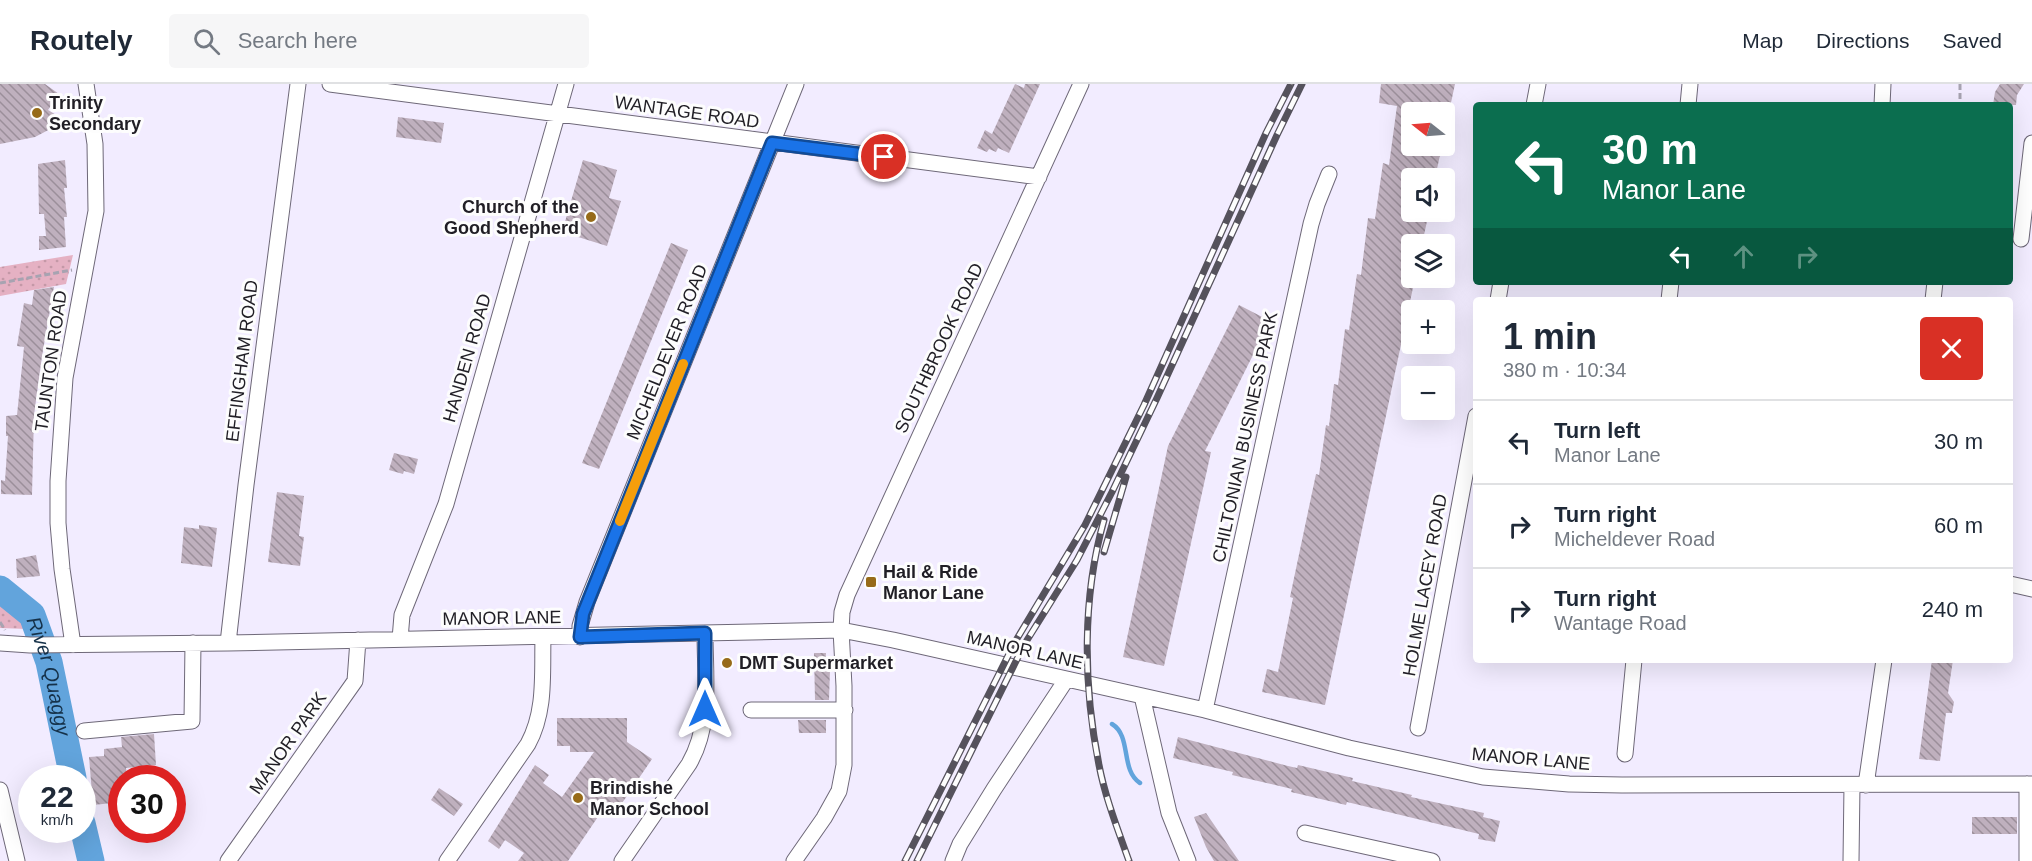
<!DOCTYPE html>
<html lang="en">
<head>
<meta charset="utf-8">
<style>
  :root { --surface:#fff; --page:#f6f6f7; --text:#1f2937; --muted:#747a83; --line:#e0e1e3 }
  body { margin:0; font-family:Helvetica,sans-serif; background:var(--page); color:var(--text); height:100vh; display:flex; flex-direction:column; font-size:22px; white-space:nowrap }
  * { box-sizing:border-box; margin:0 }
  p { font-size:20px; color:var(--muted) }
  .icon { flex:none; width:33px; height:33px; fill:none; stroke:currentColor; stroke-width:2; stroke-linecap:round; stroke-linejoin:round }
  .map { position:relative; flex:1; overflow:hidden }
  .drawer { position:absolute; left:1473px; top:213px; width:540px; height:366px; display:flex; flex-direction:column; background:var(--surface); border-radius:6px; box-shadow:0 6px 24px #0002 }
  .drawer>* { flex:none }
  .guide { position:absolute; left:1473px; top:18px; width:540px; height:183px; border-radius:6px; box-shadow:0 6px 24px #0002; background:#0b6e4f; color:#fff; overflow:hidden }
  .needle { width:39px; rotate:287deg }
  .tools { position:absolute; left:1401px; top:18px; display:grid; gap:12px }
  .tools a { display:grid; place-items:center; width:54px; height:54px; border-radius:6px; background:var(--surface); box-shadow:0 6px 24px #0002; font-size:30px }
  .speed { position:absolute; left:18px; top:681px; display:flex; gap:12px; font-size:30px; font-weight:700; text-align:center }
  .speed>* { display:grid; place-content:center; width:78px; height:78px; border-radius:50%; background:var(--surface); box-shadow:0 6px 24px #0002; line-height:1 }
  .speed small { font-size:15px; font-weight:400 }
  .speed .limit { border:9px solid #d22; background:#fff; color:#111 }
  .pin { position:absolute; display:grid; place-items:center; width:51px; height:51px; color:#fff; margin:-26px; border:3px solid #fff; border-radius:50%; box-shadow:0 2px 6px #0007 }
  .me { position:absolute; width:66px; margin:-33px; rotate:0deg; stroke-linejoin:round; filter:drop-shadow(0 0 4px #0008) }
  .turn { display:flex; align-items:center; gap:21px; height:126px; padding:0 30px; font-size:27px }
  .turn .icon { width:78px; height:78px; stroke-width:2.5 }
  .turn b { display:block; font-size:42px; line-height:51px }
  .lanes { display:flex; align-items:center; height:57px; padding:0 30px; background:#0003; justify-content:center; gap:30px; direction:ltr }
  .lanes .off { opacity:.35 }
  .round { display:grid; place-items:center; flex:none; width:63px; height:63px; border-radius:6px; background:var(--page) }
  .head { display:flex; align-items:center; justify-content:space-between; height:102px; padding:0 30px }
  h1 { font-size:36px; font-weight:700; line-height:45px }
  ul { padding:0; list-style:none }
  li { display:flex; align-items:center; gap:18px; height:84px; padding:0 30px; border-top:2px solid var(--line) }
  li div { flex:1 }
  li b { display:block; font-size:22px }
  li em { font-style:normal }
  header { display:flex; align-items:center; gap:36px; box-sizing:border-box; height:84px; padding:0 30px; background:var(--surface); border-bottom:2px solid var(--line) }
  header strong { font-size:28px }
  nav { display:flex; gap:33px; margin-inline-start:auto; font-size:21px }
  .search { width:420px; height:54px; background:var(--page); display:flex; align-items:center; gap:15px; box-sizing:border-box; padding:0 21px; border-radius:6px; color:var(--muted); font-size:22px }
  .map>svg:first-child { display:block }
  .park { fill:url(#park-dots) }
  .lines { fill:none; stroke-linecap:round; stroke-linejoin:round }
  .stream { stroke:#62a4dc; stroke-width:4.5 }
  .river { stroke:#62a4dc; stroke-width:27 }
  .building { fill:url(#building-back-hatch) }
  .minor-casing { stroke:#6e6878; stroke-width:17 }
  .path { stroke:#a7a3b1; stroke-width:3; stroke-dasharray:6 3; stroke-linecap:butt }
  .minor { stroke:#fff; stroke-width:15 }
  .rail-casing { stroke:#55525c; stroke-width:7 }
  .rail { stroke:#fdfdfd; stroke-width:4.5; stroke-dasharray:14; stroke-linecap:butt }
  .route-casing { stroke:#114b97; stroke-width:15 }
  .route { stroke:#1a73e8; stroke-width:10 }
  .slow { stroke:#f59e0b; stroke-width:10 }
  .poi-dot { fill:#976b19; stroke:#fdfdfd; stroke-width:2 }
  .labels { text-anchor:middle; stroke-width:6; stroke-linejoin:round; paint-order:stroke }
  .poi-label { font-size:18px; font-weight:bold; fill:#201e25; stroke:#fdfdfd; text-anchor:start }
  .street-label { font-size:18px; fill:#201e25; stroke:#fdfdfd }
  .water-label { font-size:20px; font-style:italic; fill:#153149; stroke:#fdfdfd }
</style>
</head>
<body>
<header>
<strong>Routely</strong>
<div class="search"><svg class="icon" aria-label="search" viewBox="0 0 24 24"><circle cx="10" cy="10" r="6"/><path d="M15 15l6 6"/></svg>Search here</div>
<nav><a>Map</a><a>Directions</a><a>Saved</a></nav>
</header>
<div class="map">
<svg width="2032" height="777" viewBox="0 0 2032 777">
  <defs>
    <pattern id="park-dots" width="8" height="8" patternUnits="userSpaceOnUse" patternTransform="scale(1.5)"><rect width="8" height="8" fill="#e5b1c3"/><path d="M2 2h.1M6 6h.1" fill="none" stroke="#c498a7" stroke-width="1.8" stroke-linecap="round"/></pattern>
    <pattern id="building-back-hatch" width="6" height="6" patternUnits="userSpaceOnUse" patternTransform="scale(1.5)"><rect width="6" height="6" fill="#bfb0be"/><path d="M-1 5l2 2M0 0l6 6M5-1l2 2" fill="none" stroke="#9b8f9a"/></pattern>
  </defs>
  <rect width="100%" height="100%" fill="#f2ecff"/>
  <path class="park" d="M73 171 66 200 0 212V183Z
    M0 511 16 523 27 537V545L0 544Z"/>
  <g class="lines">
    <path class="stream" d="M1112 640C1132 652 1120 686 1140 699"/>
    <g class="river">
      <path id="s1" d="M0 505 32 531 49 578 73 694"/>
      <path d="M82 739 91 777"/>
    </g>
  </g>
  <path class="building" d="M0 0H45L59 10 48 26 63 35 56 42 35 53 0 60Z
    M1015 0 1024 4 1025 0H1040L1009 69 998 64 996 68 989 65 987 68 977 64 985 46 992 50Z
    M1381 0H1455L1449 28H1412V62H1442L1435 94H1412V128H1429L1422 160H1412V194H1415L1325 621 1262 608 1267 585 1278 588 1293 514 1290 513 1316 390 1319 391 1326 341 1329 342 1334 300 1338 301 1345 245 1349 246 1357 190 1361 191 1368 134 1375 135 1383 79 1389 81 1397 22 1379 19Z
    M2000 0H2024L2017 11 2016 21H1993L1995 8Z
    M398 33 444 39 441 59 396 53Z
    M65 76 67 104H64L67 133H64L66 163 39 166V152H46L44 130H39L38 80Z
    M583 76 617 86 609 114 621 117 607 162 562 148Z
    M671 159 688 166 599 385 582 379Z
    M54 203 42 272 34 331 32 411 1 410V396L5 397 8 352H6V332L17 331 24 263 17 262 24 219 32 221 34 206Z
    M1239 221 1270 237 1205 367 1211 368 1164 582 1123 573 1168 362Z
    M394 369 418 375 414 390 404 387 403 390 389 386Z
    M277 408 304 412 299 452 304 453 300 482 268 478Z
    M199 441 217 444 212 483 181 479 184 443 199 445Z
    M36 471 40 492 17 494 16 475Z
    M814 569H826L825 586H830L829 616H815Z
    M1932 576H1953L1948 609 1954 618 1952 629H1946L1940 677 1919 675Z
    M557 634H627V658L652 675 616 728 606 721 568 777H518L524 769 505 756 499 765 488 757 535 681 549 691 543 699 562 713 594 668H570V662H557Z
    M798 636H826V649H799Z
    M154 650 156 681 126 684 127 694H122V718L93 721 89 673 104 672V665L122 663 121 653Z
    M1178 653 1288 682 1297 684 1298 681 1353 694 1352 697 1412 711 1411 713 1484 729 1483 733 1500 737 1495 758 1478 755 1479 750 1347 718 1346 721 1291 708 1292 705 1232 691 1233 688 1173 674Z
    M439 704 463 720 454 732 431 716Z
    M1206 729 1239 777H1214L1206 763 1194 733Z
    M1972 733H2017V750H1972Z"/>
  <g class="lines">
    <g class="minor-casing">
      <path id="minor" d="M330 0 1039 93
        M1534 21 1538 0
        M1688 21 1690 0
        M1882 21 1883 0
        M2021 155 2032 59
        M1498 216 1501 198
        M1669 216 1671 198
        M1933 216 1935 198
        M2010 500 2032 505
        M580 553V542L587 518 796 0
        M400 555 402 531 446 420 566 0
        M0 559 30 561 228 559 841 546 893 556 1205 626 1349 664 1483 693 1569 700 1622 701 2032 700
        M228 559 246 401 298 0
        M73 561 62 485 58 439V397L65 294 96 127 95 60 86 0
        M1142 612 1169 729 1188 777
        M751 626H845
        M1205 626 1311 140 1317 120 1329 90
        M1418 644 1476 332
        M84 647 192 637 193 559
        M1625 670 1634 576
        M1866 701 1884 576
        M0 706 17 777
        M1305 749 1432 777
        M228 777 355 597 358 556
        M447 777 528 660C546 627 542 590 543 554
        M622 777 689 680C712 640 705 594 705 549
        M794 777 824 734 839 707 844 681V602L841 546 842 528 847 511 1081 0
        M953 777 960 760 994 705 1066 596
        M1851 777 1852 701
        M2027 777V700"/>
    </g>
    <path class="path" d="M1960 0V21
      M0 199 72 186
      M0 538 5 546"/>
    <use href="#minor" class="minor"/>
    <g class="rail-casing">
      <path id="rail" d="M1104 436C1082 514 1083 601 1099 681 1105 713 1118 746 1129 777
        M1104 468 1126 393
        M905 777 1015 558 1085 441 1144 321 1266 49 1291 0
        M917 777 1024 561 1077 476 1112 408 1157 314 1277 51 1302 0"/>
    </g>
    <use href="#rail" class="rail"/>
  </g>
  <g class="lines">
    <g class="route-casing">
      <path id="route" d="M705 625V549L580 553 583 530 772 59 884 73"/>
    </g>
    <use href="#route" class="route"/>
    <path class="slow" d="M620 437 683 280"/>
  </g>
  <g class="poi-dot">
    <circle cx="37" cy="29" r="6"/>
    <circle cx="591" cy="133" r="6"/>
    <rect x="865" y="492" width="12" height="12" rx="3"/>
    <circle cx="727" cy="579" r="6"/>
    <circle cx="578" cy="714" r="6"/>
  </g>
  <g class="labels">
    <g class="poi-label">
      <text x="49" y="25">Trinity<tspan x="49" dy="21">Secondary</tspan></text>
      <text x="579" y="129" text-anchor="end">Church of the<tspan x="579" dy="21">Good Shepherd</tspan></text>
      <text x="883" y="494">Hail &amp; Ride<tspan x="883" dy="21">Manor Lane</tspan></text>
      <text x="739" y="585">DMT Supermarket</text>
      <text x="590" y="710">Brindishe<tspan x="590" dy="21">Manor School</tspan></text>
    </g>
    <g class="street-label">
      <text transform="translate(687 28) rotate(8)" y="6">WANTAGE ROAD</text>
      <text transform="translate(939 264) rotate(-65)" y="6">SOUTHBROOK ROAD</text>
      <text transform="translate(667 268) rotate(-68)" y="6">MICHELDEVER ROAD</text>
      <text transform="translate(467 274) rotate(-74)" y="6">HANDEN ROAD</text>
      <text transform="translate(51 277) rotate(-82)" y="6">TAUNTON ROAD</text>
      <text transform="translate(242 277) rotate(-83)" y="6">EFFINGHAM ROAD</text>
      <text transform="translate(1245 353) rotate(-78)" y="6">CHILTONIAN BUSINESS PARK</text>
      <text transform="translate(1425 501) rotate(-80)" y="6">HOLME LACEY ROAD</text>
      <text transform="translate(502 534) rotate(-1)" y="6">MANOR LANE</text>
      <text transform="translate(1025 566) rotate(13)" y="6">MANOR LANE</text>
      <text transform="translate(288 659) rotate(-55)" y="6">MANOR PARK</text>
      <text transform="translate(1531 675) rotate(5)" y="6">MANOR LANE</text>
    </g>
    <g class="water-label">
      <text dy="7" stroke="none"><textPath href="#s1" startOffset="105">River Quaggy</textPath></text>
    </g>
  </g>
</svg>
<div class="tools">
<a><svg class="needle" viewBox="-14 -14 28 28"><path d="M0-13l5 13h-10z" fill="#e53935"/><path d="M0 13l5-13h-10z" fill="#747a83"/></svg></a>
<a><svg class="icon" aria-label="sound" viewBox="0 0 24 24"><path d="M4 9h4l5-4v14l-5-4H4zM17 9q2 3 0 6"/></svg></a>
<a><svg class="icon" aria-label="layers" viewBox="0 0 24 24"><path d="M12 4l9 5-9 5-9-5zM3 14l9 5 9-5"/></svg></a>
<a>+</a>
<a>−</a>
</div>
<div class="speed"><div>22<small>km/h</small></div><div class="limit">30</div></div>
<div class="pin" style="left:884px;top:73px;background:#d93025"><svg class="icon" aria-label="arrive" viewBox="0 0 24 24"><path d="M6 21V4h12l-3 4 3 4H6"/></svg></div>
<svg class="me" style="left:705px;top:625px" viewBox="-20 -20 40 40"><path d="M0-17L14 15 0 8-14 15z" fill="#1a73e8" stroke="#fff" stroke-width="4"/></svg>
<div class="guide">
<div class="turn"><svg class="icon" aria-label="left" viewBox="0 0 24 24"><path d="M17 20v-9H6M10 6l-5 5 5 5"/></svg><div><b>30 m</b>Manor Lane</div></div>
<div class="lanes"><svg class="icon" aria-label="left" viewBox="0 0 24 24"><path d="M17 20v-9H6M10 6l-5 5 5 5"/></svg><svg class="icon off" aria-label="ahead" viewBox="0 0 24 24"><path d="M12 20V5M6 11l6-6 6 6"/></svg><svg class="icon off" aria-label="right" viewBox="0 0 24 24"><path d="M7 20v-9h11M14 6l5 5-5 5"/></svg></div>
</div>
<section class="drawer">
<div class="head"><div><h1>1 min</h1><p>380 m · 10:34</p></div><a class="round" style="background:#d93025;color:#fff"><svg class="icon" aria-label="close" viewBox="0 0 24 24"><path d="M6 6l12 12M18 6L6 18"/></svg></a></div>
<ul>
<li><svg class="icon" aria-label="left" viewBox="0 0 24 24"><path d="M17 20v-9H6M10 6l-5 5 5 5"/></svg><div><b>Turn left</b><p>Manor Lane</p></div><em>30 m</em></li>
<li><svg class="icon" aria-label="right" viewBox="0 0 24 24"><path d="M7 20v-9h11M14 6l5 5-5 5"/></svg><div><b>Turn right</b><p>Micheldever Road</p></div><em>60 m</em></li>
<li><svg class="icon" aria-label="right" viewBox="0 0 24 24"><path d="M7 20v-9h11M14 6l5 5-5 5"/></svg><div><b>Turn right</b><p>Wantage Road</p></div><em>240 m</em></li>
</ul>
</section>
</div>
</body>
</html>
